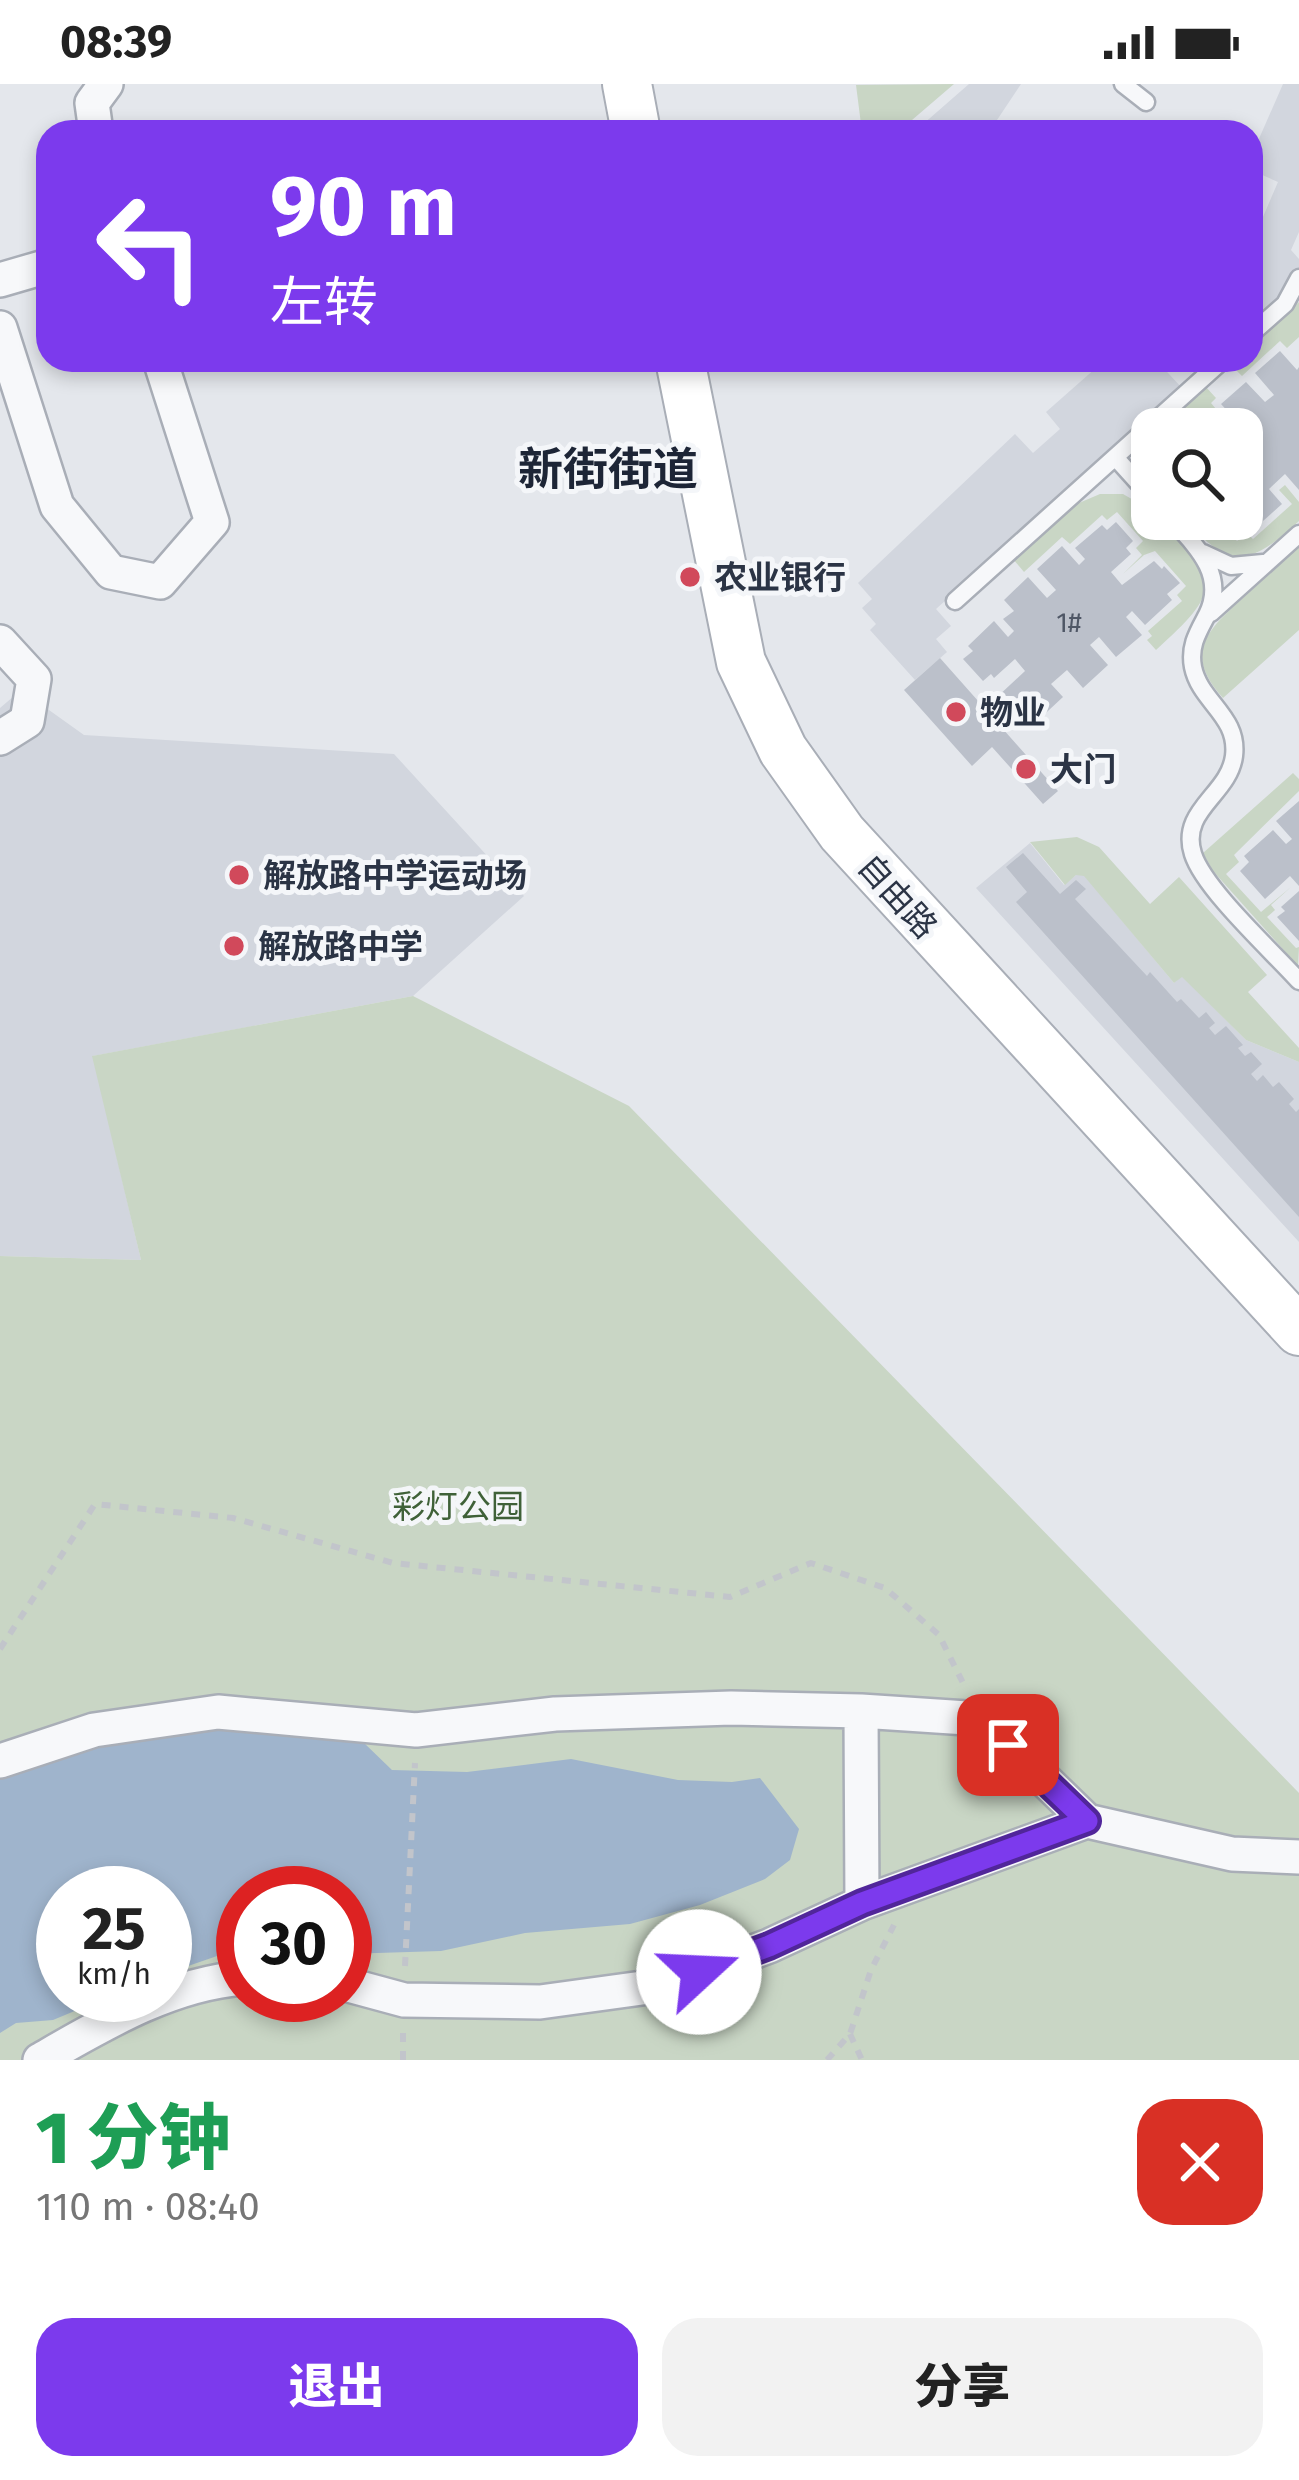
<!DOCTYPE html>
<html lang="zh">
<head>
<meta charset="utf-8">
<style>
  :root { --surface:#fff; --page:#f2f2f2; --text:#222; --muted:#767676; --accent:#7c3aed }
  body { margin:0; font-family:"Fira Sans","Noto Sans SC",sans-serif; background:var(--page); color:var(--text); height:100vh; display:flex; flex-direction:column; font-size:45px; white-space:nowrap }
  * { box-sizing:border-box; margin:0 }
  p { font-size:39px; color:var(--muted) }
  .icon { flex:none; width:66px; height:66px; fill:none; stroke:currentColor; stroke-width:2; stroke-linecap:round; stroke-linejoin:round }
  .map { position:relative; height:1976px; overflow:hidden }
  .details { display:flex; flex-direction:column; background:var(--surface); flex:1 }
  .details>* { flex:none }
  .top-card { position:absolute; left:36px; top:36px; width:1227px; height:252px; border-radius:36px; box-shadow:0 6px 18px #0003; background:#7c3aed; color:#fff; overflow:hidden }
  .fabs { position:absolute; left:1131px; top:324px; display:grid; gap:24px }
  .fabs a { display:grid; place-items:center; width:132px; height:132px; border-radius:24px; background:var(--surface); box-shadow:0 6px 18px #0003; font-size:60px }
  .speed { position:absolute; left:36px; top:1782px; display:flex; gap:24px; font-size:60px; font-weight:700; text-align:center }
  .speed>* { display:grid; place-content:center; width:156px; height:156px; border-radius:50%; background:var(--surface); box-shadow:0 6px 18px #0003; line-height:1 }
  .speed small { font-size:30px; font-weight:400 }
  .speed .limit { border:18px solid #d22; background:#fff; color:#111 }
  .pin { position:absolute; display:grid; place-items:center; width:102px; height:102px; color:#fff; margin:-51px; border-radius:24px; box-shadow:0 6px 18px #0006 }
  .me { position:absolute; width:132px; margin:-66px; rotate:70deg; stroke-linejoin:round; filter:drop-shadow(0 0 9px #0008) }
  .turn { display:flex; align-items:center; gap:42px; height:252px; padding:0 36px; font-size:54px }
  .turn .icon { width:156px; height:156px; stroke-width:2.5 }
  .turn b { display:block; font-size:84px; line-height:102px }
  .round { display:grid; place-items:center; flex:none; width:126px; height:126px; border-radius:36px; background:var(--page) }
  .headline { display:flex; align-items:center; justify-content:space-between; height:204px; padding:0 36px }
  h1 { font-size:72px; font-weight:800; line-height:90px; color:#1e9e55 }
  .button { display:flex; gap:24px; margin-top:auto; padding:24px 36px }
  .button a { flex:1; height:138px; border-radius:36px; background:var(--accent); color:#fff; font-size:48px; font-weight:800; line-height:138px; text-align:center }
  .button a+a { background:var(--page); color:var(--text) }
  .status { display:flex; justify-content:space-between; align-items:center; height:84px; padding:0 60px; background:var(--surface); direction:ltr }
  .status svg { height:33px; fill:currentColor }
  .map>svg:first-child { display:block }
  .built { fill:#d2d6de }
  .green { fill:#c9d6c5; fill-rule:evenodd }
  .water { fill:#9fb4cc }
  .building { fill:#bbc0ca }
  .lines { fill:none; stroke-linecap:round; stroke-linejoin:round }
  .service-casing { stroke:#a9aeb7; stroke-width:21 }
  .minor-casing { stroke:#a9aeb7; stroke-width:38 }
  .secondary-casing { stroke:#a9aeb7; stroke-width:52 }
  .path { stroke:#c2c5cb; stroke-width:6; stroke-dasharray:9 9; stroke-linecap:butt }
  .service { stroke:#f7f8fa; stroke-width:16 }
  .minor { stroke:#f7f8fa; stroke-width:33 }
  .secondary { stroke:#fff; stroke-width:48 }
  .route-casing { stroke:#51269a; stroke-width:30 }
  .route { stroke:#7c3aed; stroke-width:21 }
  .poi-dot { fill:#d1495b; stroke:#f4f6f9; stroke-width:4.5 }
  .labels { text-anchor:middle; stroke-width:10; stroke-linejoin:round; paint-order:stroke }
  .number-label { font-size:27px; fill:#4f5766 }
  .poi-label { font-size:33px; font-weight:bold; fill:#2b3445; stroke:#f4f6f9; text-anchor:start }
  .street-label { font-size:33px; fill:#2b3445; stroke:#f4f6f9 }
  .park-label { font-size:33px; fill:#3f6138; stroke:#f4f6f9 }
  .district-label { font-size:45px; font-weight:bold; fill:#1d2536; stroke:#f4f6f9 }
</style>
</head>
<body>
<div class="status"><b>08:39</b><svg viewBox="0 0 49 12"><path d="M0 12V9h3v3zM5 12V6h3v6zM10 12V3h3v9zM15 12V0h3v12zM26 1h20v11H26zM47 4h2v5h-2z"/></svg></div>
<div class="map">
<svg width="1299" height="1976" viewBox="0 0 1299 1976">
  <rect width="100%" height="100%" fill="#e4e7ec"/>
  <path class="built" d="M969 0H1021L989 48H914Z
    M1283 0H1299V148L1291 166 1299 175V198L1251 241V148L1256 149 1278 98 1251 86V73Z
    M1105 276H1156L1182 304 936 525 951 542 936 555 947 568 915 596 870 546 876 540 862 524 872 515 858 499 1015 350 1033 369 1060 345 1046 328Z
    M21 606 84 651 394 670 524 812 413 912 93 972 141 1176 0 1172V624Z
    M1030 759 1064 801 1076 791H1084L1174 899 1182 892 1246 956 1299 978V1158L976 804Z"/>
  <path class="green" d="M954 0 898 48H862L856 1Z
    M1299 218V253L1287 264 1280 257 1242 292 1230 280 1251 276V261Z
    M1205 302 1216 314 1211 319 1221 331 1216 336 1212 332 1198 345H1160Z
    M1285 401 1299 418V437C1250 482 1231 487 1184 435H1217L1237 457 1247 449 1253 455 1292 420 1279 406Z
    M1100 410H1123L1149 425 1152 435H1158C1218 501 1223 505 1156 566L1147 556 1152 552 1148 547 1182 517 1177 511 1186 502 1155 467 1144 471 1123 490 1142 471 1136 464 1143 457 1117 428 1107 436 1102 431 1070 460 1062 453 1024 488 1013 475 1072 422Z
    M1299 463V546L1223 614C1183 570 1206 547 1243 514 1262 497 1280 480 1299 463Z
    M1293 689 1299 695V707L1234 771 1239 778 1226 790 1261 828 1291 803 1271 821 1275 826 1267 833 1296 864 1299 863 1298 882 1213 787 1203 769Z
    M1077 753 1099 763 1150 820 1179 793 1267 891 1248 908 1299 964V978L1246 956 1182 893 1174 899 1084 792 1076 791 1065 801 1030 758Z
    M413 912 629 1022 1299 1709V1976H0V1172L141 1176 92 972ZM63 1809H165V1911H63ZM243 1809H345V1911H243Z"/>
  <path class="water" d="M213 1645 363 1658 392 1686 467 1688 571 1675 678 1696 732 1698 760 1694 799 1745 790 1776 765 1795 700 1821 630 1840 525 1849 441 1867 345 1870V1809H243V1863L165 1890V1809H63V1911H113L53 1936 16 1939 0 1949V1692L95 1662Z"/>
  <path class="building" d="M1280 267 1297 286 1299 283V406L1285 390 1269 405 1282 420 1254 445 1248 439 1234 451 1220 435H1242V345H1226L1221 340 1231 331 1221 320 1246 298 1265 318 1274 311 1255 289Z
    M1116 438 1133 457 1126 464 1131 470 1111 488 1122 501 1154 477 1162 485 1164 482 1180 499 1167 510 1172 516 1145 541 1132 527 1126 533 1142 551 1116 573 1099 553 1090 561 1108 581 1083 604 1067 586 1051 600 1063 613 1035 639 1030 633 1020 641 996 614 1025 587 1015 575 994 594 991 590 983 597 963 575 973 567 968 562 994 537 1008 553 1014 547 1003 535 1014 527 1004 516 1028 493 1047 514 1056 506 1037 485 1062 462 1079 481 1085 475 1075 464 1102 441 1107 446Z
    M940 574 1058 707 1043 720 992 663 972 682 904 606Z
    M1299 717V802L1290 792 1265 815 1240 787 1249 778 1244 772 1273 746 1286 760 1292 755 1276 737Z
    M1023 769 1060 810 1076 796 1086 805 1075 815 1147 892 1150 888 1177 918 1181 915 1199 934 1206 928 1215 939 1209 944 1215 951 1226 942 1243 961 1238 964 1245 972 1251 968 1262 980 1251 990 1257 997 1263 991 1273 1003 1279 998 1294 1015 1289 1020 1296 1028 1299 1025V1133L1016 818 1027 808 1006 783Z
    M1299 807V857L1277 833 1285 827 1281 823Z"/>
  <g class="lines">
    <g class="service-casing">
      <path id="service" d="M1123 0 1146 18
        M1251 250 1285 220 1299 194
        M1115 373 1152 414
        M1171 435C1196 462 1227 491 1207 531 1198 548 1189 562 1193 583 1200 618 1239 632 1234 672 1229 711 1179 726 1193 770 1204 805 1272 867 1299 897
        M1203 469 1231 482 1263 479
        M955 517 1223 276
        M1211 529 1299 450"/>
    </g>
    <g class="minor-casing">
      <path id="minor" d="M96 48 92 19 106 0
        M0 196 48 182
        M0 244 57 422 111 488 160 498 212 438 160 276
        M0 558 34 595 27 637 0 654
        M0 1677 94 1646 218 1628 416 1646 555 1630 731 1624 861 1627 982 1635 1087 1737 1232 1770 1299 1773
        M862 1819 1087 1737
        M345 1900 404 1916 540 1918 664 1901 769 1862 862 1819 861 1627
        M40 1976C103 1940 169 1900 243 1894"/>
    </g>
    <g class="secondary-casing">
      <path id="secondary" d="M627 0 636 48
        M680 276 741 578 783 666 842 749 1299 1247"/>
    </g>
    <path class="path" d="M0 1565 95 1420 233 1434 393 1479 730 1513 811 1479 885 1504 939 1551 965 1603
      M405 1882 415 1679
      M850 1950 862 1976
      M403 1976V1949
      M827 1976 850 1950 871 1886 894 1841"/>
    <use href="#service" class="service"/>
    <use href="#minor" class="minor"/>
    <use href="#secondary" class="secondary"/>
  </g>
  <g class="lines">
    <g class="route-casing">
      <path id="route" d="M699 1888 769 1862 862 1819 1087 1737 1008 1661"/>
    </g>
    <use href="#route" class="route"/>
  </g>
  <g class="poi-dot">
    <circle cx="690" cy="493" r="12"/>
    <circle cx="956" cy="628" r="12"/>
    <circle cx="1026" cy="685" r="12"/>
    <circle cx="239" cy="791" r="12"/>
    <circle cx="234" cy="862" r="12"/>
  </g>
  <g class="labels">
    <g class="number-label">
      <text x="1069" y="548">1#</text>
    </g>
    <g class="poi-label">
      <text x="714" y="505">农业银行</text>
      <text x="980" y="640">物业</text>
      <text x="1050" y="697">大门</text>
      <text x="263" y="803">解放路中学运动场</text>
      <text x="258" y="874">解放路中学</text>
    </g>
    <g class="street-label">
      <text transform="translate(898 812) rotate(48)" y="12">自由路</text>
    </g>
    <g class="park-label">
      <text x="458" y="1434">彩灯公园</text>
    </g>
    <g class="district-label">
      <text x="608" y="401">新街街道</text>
    </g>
  </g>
</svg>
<div class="fabs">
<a><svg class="icon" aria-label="search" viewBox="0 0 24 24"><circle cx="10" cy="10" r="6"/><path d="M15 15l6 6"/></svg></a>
</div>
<div class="speed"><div>25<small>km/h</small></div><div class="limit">30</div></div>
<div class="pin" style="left:1008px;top:1661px;background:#d93025"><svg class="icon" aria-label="arrive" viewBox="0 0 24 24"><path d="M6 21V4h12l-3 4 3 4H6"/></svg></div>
<svg class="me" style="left:699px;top:1888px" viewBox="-20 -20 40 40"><circle r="19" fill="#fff"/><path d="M0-13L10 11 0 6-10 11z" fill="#7c3aed"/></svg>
<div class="top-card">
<div class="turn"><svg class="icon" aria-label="left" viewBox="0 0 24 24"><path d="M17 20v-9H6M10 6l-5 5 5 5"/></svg><div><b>90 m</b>左转</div></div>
</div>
</div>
<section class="details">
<div class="headline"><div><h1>1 分钟</h1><p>110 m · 08:40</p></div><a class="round" style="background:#d93025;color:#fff"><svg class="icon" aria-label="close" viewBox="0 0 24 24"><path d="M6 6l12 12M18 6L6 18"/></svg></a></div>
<div class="button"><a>退出</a><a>分享</a></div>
</section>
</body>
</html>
